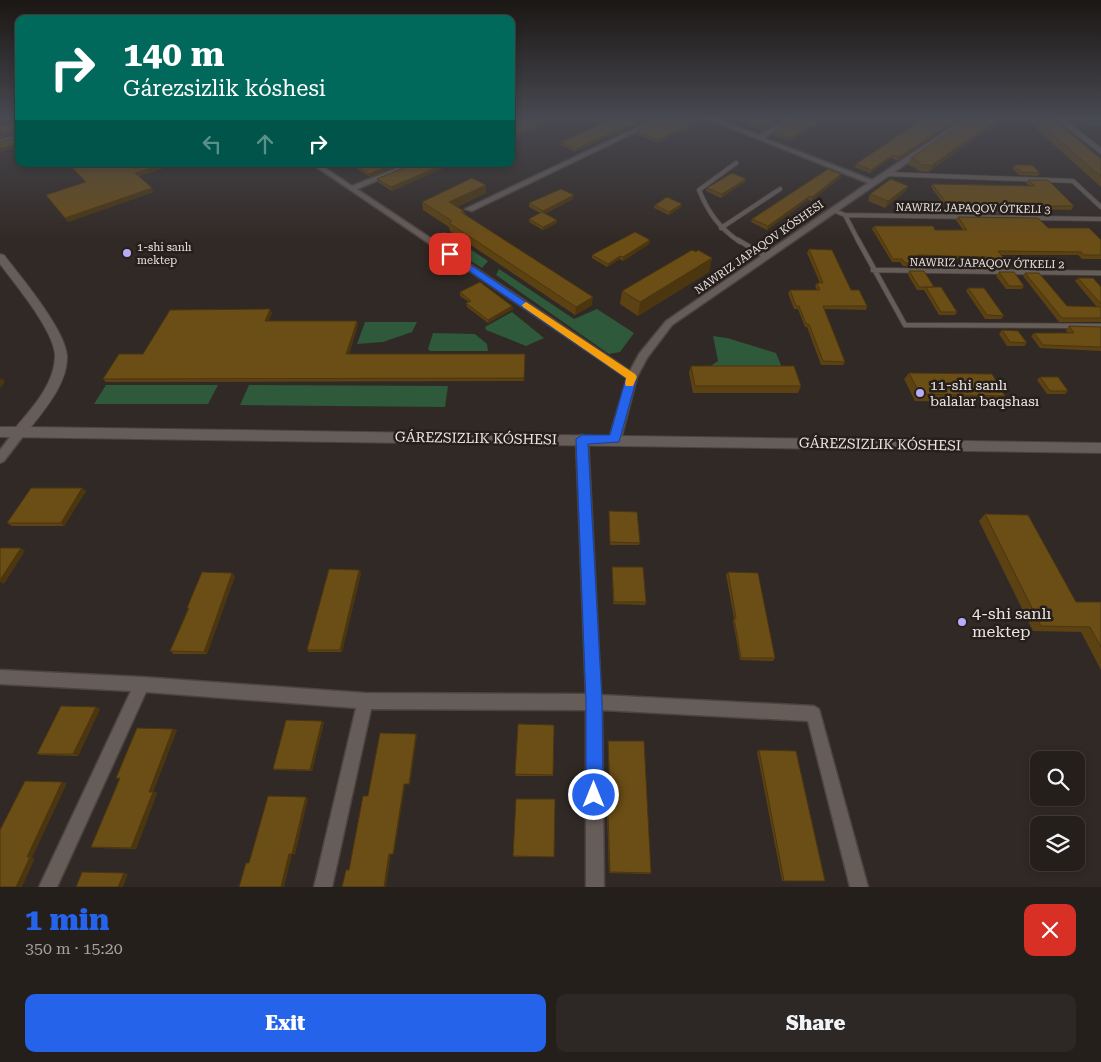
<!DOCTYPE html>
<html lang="en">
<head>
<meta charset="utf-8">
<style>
  :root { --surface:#251f1c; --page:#2d2725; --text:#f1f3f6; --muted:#a3a2a3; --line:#423d3b; --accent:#2563eb }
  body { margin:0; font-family:"Roboto Serif",serif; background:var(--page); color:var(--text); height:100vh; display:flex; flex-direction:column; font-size:19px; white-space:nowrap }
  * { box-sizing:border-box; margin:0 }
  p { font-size:16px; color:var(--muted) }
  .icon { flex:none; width:28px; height:28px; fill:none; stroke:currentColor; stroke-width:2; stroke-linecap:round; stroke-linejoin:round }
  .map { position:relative; height:887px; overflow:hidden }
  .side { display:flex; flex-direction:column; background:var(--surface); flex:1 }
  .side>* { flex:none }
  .top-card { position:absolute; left:15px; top:15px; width:500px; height:152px; border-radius:10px; box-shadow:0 2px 8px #0003,0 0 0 1px var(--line); background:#00695c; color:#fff; overflow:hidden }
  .tools { position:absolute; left:1030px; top:751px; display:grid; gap:10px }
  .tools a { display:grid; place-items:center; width:55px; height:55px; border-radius:10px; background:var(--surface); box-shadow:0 2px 8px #0003,0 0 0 1px var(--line); font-size:25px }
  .pin { position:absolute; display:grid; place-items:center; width:42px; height:42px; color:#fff; margin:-21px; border-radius:10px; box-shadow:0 2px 8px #0006 }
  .me { position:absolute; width:55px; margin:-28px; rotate:0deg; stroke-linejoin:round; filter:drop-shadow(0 0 4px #0008) }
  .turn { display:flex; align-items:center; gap:18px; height:105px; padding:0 25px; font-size:22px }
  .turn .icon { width:65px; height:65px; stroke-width:2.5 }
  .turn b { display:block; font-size:35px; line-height:42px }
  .lanes { display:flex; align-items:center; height:48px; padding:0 25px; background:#0003; justify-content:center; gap:25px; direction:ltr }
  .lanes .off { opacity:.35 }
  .round { display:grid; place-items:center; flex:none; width:52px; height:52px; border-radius:10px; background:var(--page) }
  .summary { display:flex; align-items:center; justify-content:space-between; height:85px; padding:0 25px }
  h1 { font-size:30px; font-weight:800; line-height:38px; color:var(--accent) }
  .primary-button { display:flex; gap:10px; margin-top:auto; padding:10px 25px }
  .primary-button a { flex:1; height:58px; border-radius:10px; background:var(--accent); color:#fff; font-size:20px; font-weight:800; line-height:58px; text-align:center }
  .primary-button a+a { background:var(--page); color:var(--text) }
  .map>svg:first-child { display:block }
  .green { fill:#2e593a }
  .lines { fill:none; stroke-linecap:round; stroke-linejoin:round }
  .service-far1-casing { stroke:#4b4441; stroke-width:5.5 }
  .service-casing { stroke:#4b4441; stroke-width:6 }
  .minor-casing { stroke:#4b4441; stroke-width:3 }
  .tertiary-casing { stroke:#4b4441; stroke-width:2 }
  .service-far1 { stroke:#665c58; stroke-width:4 }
  .service { stroke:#665c58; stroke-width:4.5 }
  .minor { fill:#665c58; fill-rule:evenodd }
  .tertiary { fill:#665c58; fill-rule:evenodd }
  .wall { fill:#5c4213 }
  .shaded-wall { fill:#4b360f }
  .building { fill:#6b4d16; stroke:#4b360f }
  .route { fill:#2563eb; stroke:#184099 }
  .slow { fill:#f59e0b }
  .poi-dot { fill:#b8abf7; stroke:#271f1c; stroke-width:2 }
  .labels { text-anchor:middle; stroke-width:5; stroke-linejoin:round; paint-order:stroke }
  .far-street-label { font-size:11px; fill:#ebe6e3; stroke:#271f1c }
  .far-poi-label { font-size:11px; fill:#ebe6e3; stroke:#271f1c; text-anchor:start }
  .poi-label { font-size:14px; fill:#ebe6e3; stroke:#271f1c; text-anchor:start }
  .street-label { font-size:14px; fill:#ebe6e3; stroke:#271f1c }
  .near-poi-label { font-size:16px; fill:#ebe6e3; stroke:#271f1c; text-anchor:start }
</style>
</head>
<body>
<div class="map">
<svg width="1101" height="887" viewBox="0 0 1101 887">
  <rect width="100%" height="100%" fill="#312925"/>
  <path class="green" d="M1062 117H1101V126L1070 123Z
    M444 232 488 261 482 268C466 258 450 249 437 235Z
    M499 269 574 319 597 309 634 333 620 352 609 354 496 275Z
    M512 312 544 338 526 346 486 330 485 327Z
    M365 322H417L412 332 383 342 357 344Z
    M433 333 475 334 487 344 488 351H430L428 349Z
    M713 336 727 338 776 353 781 365 778 369 709 367 718 361Z
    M106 385H218L208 404H94Z
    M249 385 448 386 445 407 240 405Z"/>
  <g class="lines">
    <g class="service-far1-casing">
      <path id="service-far1" d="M736 163 699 190C708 212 719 228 740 242
        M886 174 1073 181 1101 207
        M833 210 845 215 859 242
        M845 215 1101 219
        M721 228 780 189"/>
    </g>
    <g class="service-casing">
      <path id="service" d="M738 240 765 256
        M858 240 905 325 1101 326
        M873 270 1101 273"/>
    </g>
    <g class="minor-casing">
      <path id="minor" d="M659 117H667L472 211 465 209Z
        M703 117H712L759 135 790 117H798L764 138 872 180 967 117H974L672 325 647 358 637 377 621 439 619 442H611L609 439 627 378 312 164H319L352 186 407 164H416L357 189 630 371 639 354 666 321 868 183Z
        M19 135V139L0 144V140Z
        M20 428 26 432 24 435 4 461 0 463V450L16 429Z
        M582 435 586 436 588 439 601 695 814 706 819 709 868 887H850L808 721 602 710 604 887H586V710L371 709 332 887H314L356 708 146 692 57 887H39L131 691 0 684V670L142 677 365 693 586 694 576 439 578 436Z"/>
    </g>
    <g class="tertiary-casing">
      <path id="tertiary" d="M1053 117H1062L1101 148V154Z
        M0 254 4 255C20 276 66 330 67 356 68 382 46 408 31 427L1101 443V453L0 437V427H16C33 407 54 384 55 357 56 333 15 284 0 264Z"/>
    </g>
    <use href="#service-far1" class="service-far1"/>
    <use href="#service" class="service"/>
    <use href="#minor" class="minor"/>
    <use href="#tertiary" class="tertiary"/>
  </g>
  <path class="wall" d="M618 117H654L575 152 561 145V142Z
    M665 117H699L696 119 699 120 698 123 658 143 636 134V131Z
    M756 117H786L763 131 747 125V122Z
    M797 117H830L790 141 773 135 774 132Z
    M926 117 898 161 891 158 870 173 854 167 856 164Z
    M971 117H1008L953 154 929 172 918 171 914 167 908 165 911 158Z
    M1024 117H1051L1101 159V187L1073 162Z
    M68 164H175L139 176 152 188 153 192 68 222 46 195 86 182Z
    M403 164 370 177 357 169 356 166Z
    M413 164H452L392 191 378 182 377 179Z
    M452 164H466L458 167Z
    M1014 165 1040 173 1038 176 1019 175 1012 168Z
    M841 174 840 178 811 201 808 200 767 230 751 222 752 219Z
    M1028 180 1074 206 1071 210 1029 209 1031 211 1028 214 950 213 931 187 932 184 1029 186 1026 183Z
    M745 182 721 198 706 191 707 188Z
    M908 186 905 192 885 208 868 201 870 194Z
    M486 193 457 207 464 211 465 214 592 305 575 315 450 231 449 227 423 210 422 202Z
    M573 199 545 214 557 220V223L543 230 529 222V219L540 213 529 207V203Z
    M655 205 681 207 669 215 654 208Z
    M958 217 1048 228 1101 240V259H1082L1078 255H1001L1008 264 1005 268 990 267 984 260 918 258 917 260 919 263 917 267 903 266 900 262H892L872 229 874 226 935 230H963L956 220Z
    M650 240 649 244 623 261 620 259 607 267 592 258V255Z
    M809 249 867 306 866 310 824 309 845 362 843 365H821L807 327H805L798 309H794L788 293 790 290H817L815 286 817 283H820L807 253Z
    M696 252 712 258 709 272 638 316 620 304 622 291Z
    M909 271 934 287 957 312 955 315H939L924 290H917L908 275Z
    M999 272 1024 286 1022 289H1006L996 276Z
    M1025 273 1067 306 1097 307 1075 281 1078 278 1101 287V322H1059L1023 276Z
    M968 288 1004 316 1001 319H985L966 291Z
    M460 292 512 306 513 309 488 323 467 307 466 303 469 302 460 296Z
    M272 313 268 321 358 324 349 354H525L524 381 106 382 103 379 143 354Z
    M1069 326 1101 327V351L1040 348 1031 336 1034 333H1068L1066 330Z
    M1002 330 1027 343 1024 346H1007L999 334Z
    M691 366 801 386 798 393H693L689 373Z
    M909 373 1005 396 1000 403 915 401 904 379Z
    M1040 377 1068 391 1065 394H1047L1037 380Z
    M82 488 86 491 64 526H12L7 523Z
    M609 511 640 543 639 545H610Z
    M985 514 1076 602H1101V670L1081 632 1033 631 979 521Z
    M612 567 646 602 645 605 613 604Z
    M359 570 361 573 342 652H309L307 650Z
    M728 572 775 658 773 661 740 660 733 621 734 618 726 575Z
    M235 576 207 654H174L170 651 188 609 187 608Z
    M96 707 100 709 78 756 42 755 37 754Z
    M324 722 312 771 275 770 273 769Z
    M554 725 553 776H516L515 774Z
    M173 729 177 730 153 792 157 793 136 849 96 848 91 847 120 779 116 778Z
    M608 741 651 873 650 874 609 873 607 815 608 814H610Z
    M759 750 825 881H782L757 752Z
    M555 799 554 857H514L513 856Z"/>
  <path class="shaded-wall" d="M511 117H518L511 120Z
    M557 117H565L511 139V136Z
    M648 117H654L575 152V149Z
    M782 117H786L763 131V128Z
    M826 117H830L790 141 791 138Z
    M961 117H964L898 161 899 157Z
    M1003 117H1008L953 154 929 172 932 165 956 148Z
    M699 120 698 123 658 143 659 140Z
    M18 130 19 134 0 138V134Z
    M19 143V147L0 152V149Z
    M893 155 891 158 870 173 871 170Z
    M164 164H175L137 177 135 173Z
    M394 164H403L370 177 369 174Z
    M445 164H452L392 191 391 187Z
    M458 164H466L458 167Z
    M841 174 840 178 811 201 812 197Z
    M746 179 745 182 721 198 722 194Z
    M486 185V193L450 210 449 202Z
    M908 186 905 192 885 208 888 201Z
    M152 188 153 192 68 222 65 218Z
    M574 195 573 199 543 215V211Z
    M810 196 808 200 767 230 768 226Z
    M682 204 681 207 669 215V212Z
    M557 220V223L543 230V227Z
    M650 240 649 244 623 261V257Z
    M620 256V259L607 267 608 264Z
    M712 258 709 272 638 316 640 302Z
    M593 297 592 305 575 315 576 307Z
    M512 306 513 309 488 323V320Z
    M270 309 272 313 267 324 265 321Z
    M357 321 358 324 348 358 346 354Z
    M2 378 5 382 0 388V380Z
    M82 488 86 491 64 526 61 523Z
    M21 548 25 551 4 584 0 582V580Z
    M359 570 361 573 342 652 340 650Z
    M232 573 235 576 207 654 204 652Z
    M96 707 100 709 78 756 73 754Z
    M322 721 324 722 312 771 310 770Z
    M173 729 177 730 153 792 157 793 136 849 131 848 149 792Z
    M416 734 417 736 410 786 409 784Z
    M62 782 67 783 32 858H35L22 887H16L27 857Z
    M404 784 405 786 394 854H393Z
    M306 797 308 799 295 855 292 854Z
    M289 854 292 855 284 887H281Z
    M389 854H391L386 887H384Z
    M124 873 128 874 123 887H118Z"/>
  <path class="building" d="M8 117H19V143L0 149V142L17 138 18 130 0 134V126L14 122Z
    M528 117H557L511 136V123Z
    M618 117H648L575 149 561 142Z
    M665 117H694L692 118 699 120 659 140 636 131Z
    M756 117H782L763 128 747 122Z
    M797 117H826L791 138 774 132Z
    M926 117H961L899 157 893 155 871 170 856 164Z
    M971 117H1003L956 148 932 165H921L917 160 911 158Z
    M1034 117H1051L1101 159V176L1077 156Z
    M69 164H164L135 173 152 188 65 218 46 195 86 182Z
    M360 164H394L369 174 356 166Z
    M413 164H445L391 187 377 179Z
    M1014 165H1032L1040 173 1021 172Z
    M828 169 841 174 812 197 810 196 768 226 752 219Z
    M732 173 746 179 722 194 707 188Z
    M472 178 486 185 449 202 464 211 461 212 593 297 576 307 449 223 452 221 422 202Z
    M891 179 908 186 888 201 870 194Z
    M1028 180H1048L1074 206H1026L1031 211 952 210 932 184 1035 186Z
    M561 189 574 195 543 211 529 203Z
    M667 197 682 204 669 212 655 205Z
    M542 212 557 220 543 227 529 219Z
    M958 217 1038 218 1048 228H1089L1101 240V255H1084L1081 252 998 251 1008 264H992L987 257 918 255 919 257 915 256 919 263H905L902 259H893L874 226H933L935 230H967Z
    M635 232 650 240 623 257 620 256 608 264 592 255Z
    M809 249 832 250 851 290H859L867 306H823L845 362 823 361 809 324H806L799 306H796L790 290H820L817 283H823Z
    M692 250 696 252 698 250 712 258 640 302 622 291Z
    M909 271H924L934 287H919Z
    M999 272H1014L1024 286H1009Z
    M1025 273H1039L1067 306 1101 307V318H1062Z
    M1078 278H1093L1101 287V304Z
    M480 282 512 306 488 320 466 303 471 301 460 292Z
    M926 287H941L957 312H941Z
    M968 288H984L1004 316 987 315Z
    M270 309 265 321H357L346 354H525L524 378 103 379 119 354H143L170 310Z
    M1069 326 1101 327V347L1043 345 1034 333H1074Z
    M1002 330 1018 331 1027 343 1010 342Z
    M691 366H794L801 386H695Z
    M909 373 992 374 1005 396 920 394Z
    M1040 377H1058L1068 391H1050Z
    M31 488H82L61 523H7Z
    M609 511 637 512 640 543 610 542Z
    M985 514 1028 515 1076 602H1101V647L1090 627 1041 626Z
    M0 548H21L0 580Z
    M612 567H643L646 602H614Z
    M329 569 359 570 340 650H307Z
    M202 572 232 573 204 652 170 651 189 608H187Z
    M728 572 758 573 775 658H741L734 618H736Z
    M61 706 96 707 73 754H37Z
    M286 720 322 721 310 770 273 769Z
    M518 724 554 725 553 775 515 774Z
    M137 728 173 729 149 792H153L131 848 91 847 120 778H116Z
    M380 733 416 734 409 784H404L393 854H389L384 887H342L346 870H349L363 796H368Z
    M608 741H644L651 873 610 872 608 814H611Z
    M759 750 796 751 825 881H784Z
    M25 781 62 782 27 857H30L16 887H0V830Z
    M268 796 306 797 292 854H289L281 887H239L246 863H249Z
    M516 799H555L554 857 513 856Z
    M82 872 124 873 118 887H76Z"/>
  <linearGradient id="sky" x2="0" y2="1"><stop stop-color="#1b1714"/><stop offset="0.49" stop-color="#484951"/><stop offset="1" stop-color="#484951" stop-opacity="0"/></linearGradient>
  <rect width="1101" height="241" fill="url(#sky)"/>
  <path class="route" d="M447 253H453L637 377 619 442 588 444 602 702 603 795 600 801 594 803 589 801 586 795V702L576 439 582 435H610L626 378 447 256Z"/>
  <path class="slow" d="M526 302 635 374 637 377 633 386H626L625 384 626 378 523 307 522 305Z"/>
  <g class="poi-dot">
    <circle cx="127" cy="253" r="5"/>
    <circle cx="920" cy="393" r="5"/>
    <circle cx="962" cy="622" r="5"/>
  </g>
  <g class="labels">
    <g class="far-street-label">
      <text transform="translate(973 208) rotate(1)" y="4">NAWRIZ JAPAQOV ÓTKELI 3</text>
      <text transform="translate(759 247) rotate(-35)" y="4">NAWRIZ JAPAQOV KÓSHESI</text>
      <text transform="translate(987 263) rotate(1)" y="4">NAWRIZ JAPAQOV ÓTKELI 2</text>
    </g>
    <g class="far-poi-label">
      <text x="137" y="251">1-shi sanlı<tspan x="137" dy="13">mektep</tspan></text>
    </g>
    <g class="poi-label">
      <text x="930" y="390">11-shi sanlı<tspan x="930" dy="16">balalar baqshası</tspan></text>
    </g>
    <g class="street-label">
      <text transform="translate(476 438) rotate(1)" y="5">GÁREZSIZLIK KÓSHESI</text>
      <text transform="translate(880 444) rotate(1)" y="5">GÁREZSIZLIK KÓSHESI</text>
    </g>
    <g class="near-poi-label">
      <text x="972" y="619">4-shi sanlı<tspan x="972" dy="18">mektep</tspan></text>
    </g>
  </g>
</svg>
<div class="tools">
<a><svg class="icon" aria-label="search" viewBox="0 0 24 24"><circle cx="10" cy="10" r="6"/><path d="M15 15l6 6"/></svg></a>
<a><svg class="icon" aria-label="layers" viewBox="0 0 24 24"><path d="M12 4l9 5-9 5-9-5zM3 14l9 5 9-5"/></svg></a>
</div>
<div class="pin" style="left:450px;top:254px;background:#d93025"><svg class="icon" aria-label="arrive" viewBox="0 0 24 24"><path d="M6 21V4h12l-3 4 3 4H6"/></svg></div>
<svg class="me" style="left:594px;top:795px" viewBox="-20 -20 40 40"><circle r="17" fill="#2563eb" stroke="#fff" stroke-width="3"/><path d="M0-11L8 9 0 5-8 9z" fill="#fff"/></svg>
<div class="top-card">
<div class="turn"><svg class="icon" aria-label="right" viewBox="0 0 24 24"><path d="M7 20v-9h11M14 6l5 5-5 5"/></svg><div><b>140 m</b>Gárezsizlik kóshesi</div></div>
<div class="lanes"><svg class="icon off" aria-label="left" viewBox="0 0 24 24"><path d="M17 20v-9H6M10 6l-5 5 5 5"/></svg><svg class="icon off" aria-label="ahead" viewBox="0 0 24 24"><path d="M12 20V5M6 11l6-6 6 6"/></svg><svg class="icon" aria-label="right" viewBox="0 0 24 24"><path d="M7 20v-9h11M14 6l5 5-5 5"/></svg></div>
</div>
</div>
<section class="side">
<div class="summary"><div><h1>1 min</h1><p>350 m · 15:20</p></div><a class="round" style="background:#d93025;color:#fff"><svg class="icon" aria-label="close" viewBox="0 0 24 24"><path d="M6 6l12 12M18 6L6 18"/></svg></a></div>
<div class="primary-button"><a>Exit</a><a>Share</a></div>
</section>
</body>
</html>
